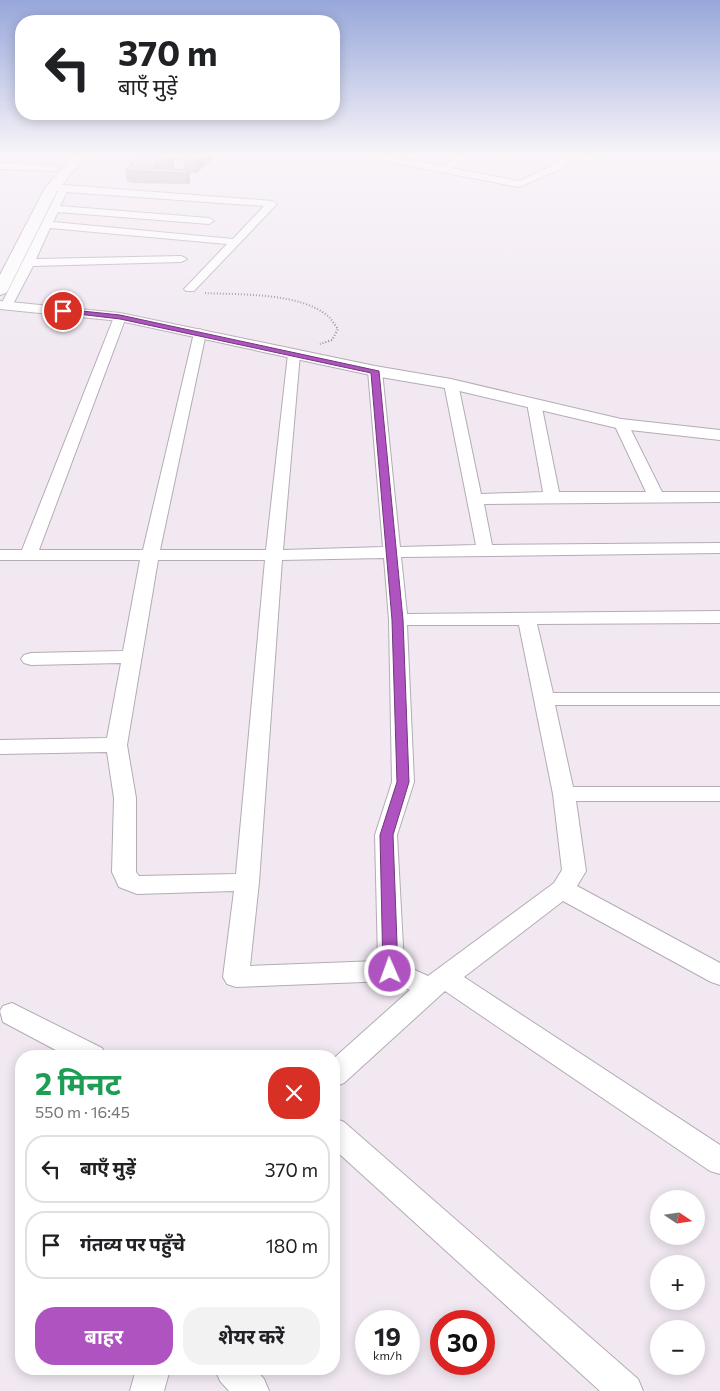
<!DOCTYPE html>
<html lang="hi">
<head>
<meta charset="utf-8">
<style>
  :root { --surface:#fff; --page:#f2f2f2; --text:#202124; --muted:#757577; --line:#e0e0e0; --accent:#ae53bf }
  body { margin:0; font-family:Commissioner,"Noto Sans Devanagari",sans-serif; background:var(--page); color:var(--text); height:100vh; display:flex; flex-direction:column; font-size:19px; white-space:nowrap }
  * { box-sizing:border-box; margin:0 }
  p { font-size:16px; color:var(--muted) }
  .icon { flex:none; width:28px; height:28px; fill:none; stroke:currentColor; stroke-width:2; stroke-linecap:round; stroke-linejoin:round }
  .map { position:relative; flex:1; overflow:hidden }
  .drawer { position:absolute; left:15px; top:1050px; width:325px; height:325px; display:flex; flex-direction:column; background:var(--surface); border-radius:20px; box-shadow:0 2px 12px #0003 }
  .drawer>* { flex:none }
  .top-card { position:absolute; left:15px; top:15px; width:325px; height:105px; border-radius:20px; box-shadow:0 2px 12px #0003; background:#fff; color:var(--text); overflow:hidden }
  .needle { width:32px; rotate:103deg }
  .buttons { position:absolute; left:650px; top:1190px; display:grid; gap:10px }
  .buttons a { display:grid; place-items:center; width:55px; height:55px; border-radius:50%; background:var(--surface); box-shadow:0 2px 12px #0003; font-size:25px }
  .speed { position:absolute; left:355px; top:1310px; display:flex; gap:10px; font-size:25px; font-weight:700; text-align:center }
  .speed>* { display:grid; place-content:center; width:65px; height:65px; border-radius:50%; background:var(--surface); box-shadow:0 2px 12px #0003; line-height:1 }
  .speed small { font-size:12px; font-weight:400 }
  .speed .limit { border:8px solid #d22; background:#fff; color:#111 }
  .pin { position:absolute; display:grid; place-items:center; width:42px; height:42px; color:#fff; margin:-21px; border:2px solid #fff; border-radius:50%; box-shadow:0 1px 5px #0007 }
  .me { position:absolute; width:55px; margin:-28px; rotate:358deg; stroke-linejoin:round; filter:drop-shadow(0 0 4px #0008) }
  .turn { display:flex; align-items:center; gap:18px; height:105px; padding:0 20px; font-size:22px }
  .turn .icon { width:65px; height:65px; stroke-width:2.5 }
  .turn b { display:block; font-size:35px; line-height:42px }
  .round { display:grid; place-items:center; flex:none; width:52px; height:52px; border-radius:20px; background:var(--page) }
  .head { display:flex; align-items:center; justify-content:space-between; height:85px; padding:0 20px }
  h1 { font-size:30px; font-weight:700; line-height:38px; color:#1e9e55 }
  .primary-button { display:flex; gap:10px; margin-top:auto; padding:10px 20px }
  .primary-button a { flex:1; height:58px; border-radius:20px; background:var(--accent); color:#fff; font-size:20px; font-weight:700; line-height:58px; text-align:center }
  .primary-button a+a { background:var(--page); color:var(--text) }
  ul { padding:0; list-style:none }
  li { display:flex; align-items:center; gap:15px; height:68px; margin:0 10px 8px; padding:0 10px; border:2px solid var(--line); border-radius:20px }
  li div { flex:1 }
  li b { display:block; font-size:19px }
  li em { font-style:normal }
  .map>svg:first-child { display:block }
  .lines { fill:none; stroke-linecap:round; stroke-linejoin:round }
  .minor-casing { stroke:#b3acb5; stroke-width:2 }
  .tertiary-casing { stroke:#b3acb5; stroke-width:2 }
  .trunk-casing { stroke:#b3acb5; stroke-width:2 }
  .path { stroke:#8b858c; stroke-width:2; stroke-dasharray:1 2; stroke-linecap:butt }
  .minor { fill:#fff; fill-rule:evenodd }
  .tertiary { fill:#fff; fill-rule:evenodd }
  .trunk { fill:#fff; fill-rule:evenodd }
  .wall { fill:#aba4ac; fill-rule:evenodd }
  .shaded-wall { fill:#8b868c }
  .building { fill:#c7bfc8; stroke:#8b868c }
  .route { fill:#ae53bf; stroke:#71367c }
</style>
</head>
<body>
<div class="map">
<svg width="720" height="1391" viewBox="0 0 720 1391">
  <rect width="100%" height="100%" fill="#f1e8f2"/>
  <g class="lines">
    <g class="minor-casing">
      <path id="minor" d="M370 156H387L442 166 459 156H469L451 168 519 181 556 164 564 156H601L593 161 571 159 562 168 519 187 374 159Z
        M0 163 54 165 59 168 54 171 0 169Z
        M64 185 272 201 277 204 194 291H186L184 289 186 287 227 244 50 228 36 259 181 256 187 259 181 262 33 266 11 308H3L1 305 58 191 49 190 47 188 52 185ZM67 192 264 206 233 239 53 222 58 212 209 224 214 221 209 218 60 206Z
        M120 313 126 317 39 550H143L194 333 200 329 206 333 160 550H266L288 354 294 350 300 354 283 550 383 547 368 371 375 367 382 371 400 547 476 545 444 384 451 380 458 384 481 494 543 492 527 403 534 399 541 403 559 492H646L614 424 616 421H626L628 424 662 492H720V502L484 504 492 545 720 543V553L401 557 407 614 720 611V623L537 624 553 693H720V705H555L573 787H720V801H576L586 871 577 886 720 963V985L711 982 563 901 464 977 720 1145V1174L710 1171 445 991 344 1083 334 1087V1058L410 990 389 981 236 987 227 984 223 977 234 891 137 894 119 887 112 872 114 798 107 752 0 754V740L107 738 121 663 31 665 24 663 21 659 24 655 31 653 123 651 140 560H0V550H22L114 317ZM384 558 389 620 392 782 375 835 378 961 250 966 259 882 282 560ZM158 560H265L236 874 139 876 136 872V798L127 745ZM407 625H519L553 794 562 870 554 883 428 976 404 965 397 835 414 782Z
        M12 1003 102 1048 106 1056H67L3 1022 0 1011 3 1006Z
        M334 1118 344 1122 638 1379 643 1391H600L334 1149Z
        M136 1369H170L164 1391H130Z
        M215 1369H255L264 1379 269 1391H229L220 1381Z"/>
    </g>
    <g class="tertiary-casing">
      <path id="tertiary" d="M0 301 120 313 375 366 451 379 621 419 720 430V440L621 429 451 389 375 376 120 321 0 309Z"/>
    </g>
    <g class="trunk-casing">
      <path id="trunk" d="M74 156H87L58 189 8 290 6 293 0 295V275L45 188Z"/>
    </g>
    <path class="path" d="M205 293C240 295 301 292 329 317 332 320 335 325 338 329L332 340 320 344"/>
    <use href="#minor" class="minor"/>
    <use href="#tertiary" class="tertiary"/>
    <use href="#trunk" class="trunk"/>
  </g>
  <path class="wall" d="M139 156H214V158L196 173H189L190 182 188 184 132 183 131 182H127L125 170 130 166V163ZM175 160H184V170L172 169 174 167V161Z"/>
  <path class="shaded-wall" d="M167 156H174V167L169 172Z
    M202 156H214V158L196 173 195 162Z
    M157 160V164L159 163 160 172 153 168 154 163Z
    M189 170 190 182 188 184 187 173Z"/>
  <path class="building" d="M139 156H172L168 160H157L154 163H159L153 168 189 170 187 173 130 171 132 170H125L133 163H130Z
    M189 156H202L195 162 184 161Z"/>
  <linearGradient id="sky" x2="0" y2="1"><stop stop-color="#97a7da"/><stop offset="0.44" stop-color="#f9f5f9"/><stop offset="1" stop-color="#f9f5f9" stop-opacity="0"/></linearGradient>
  <rect width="720" height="351" fill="url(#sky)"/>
  <path class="route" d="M63 309 120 315 379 371 403 620 409 782 393 835 398 971 396 975 390 977 385 975 383 971 380 835 397 782 392 620 371 373 120 319 61 312 60 311Z"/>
</svg>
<div class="buttons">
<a><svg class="needle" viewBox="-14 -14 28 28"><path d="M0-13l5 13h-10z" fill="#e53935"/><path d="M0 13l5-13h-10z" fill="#757577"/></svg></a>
<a>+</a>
<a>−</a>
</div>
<div class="speed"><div>19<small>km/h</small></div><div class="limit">30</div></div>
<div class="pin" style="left:63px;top:311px;background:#d93025"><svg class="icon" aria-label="arrive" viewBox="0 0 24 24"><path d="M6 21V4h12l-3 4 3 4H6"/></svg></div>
<svg class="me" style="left:390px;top:971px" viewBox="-20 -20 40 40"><circle r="17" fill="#ae53bf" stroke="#fff" stroke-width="3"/><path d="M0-11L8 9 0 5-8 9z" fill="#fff"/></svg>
<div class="top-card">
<div class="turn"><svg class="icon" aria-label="left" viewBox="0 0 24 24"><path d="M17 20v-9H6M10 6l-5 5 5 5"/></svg><div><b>370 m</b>बाएँ मुड़ें</div></div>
</div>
<section class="drawer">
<div class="head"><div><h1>2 मिनट</h1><p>550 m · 16:45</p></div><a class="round" style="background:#d93025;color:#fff"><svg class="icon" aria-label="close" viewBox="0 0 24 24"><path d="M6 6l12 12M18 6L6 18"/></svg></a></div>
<ul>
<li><svg class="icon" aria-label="left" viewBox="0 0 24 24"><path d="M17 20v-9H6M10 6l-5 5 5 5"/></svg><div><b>बाएँ मुड़ें</b></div><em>370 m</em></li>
<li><svg class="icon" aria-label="arrive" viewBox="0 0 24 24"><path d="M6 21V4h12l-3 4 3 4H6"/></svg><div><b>गंतव्य पर पहुँचे</b></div><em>180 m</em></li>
</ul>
<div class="primary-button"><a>बाहर</a><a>शेयर करें</a></div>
</section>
</div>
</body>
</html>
